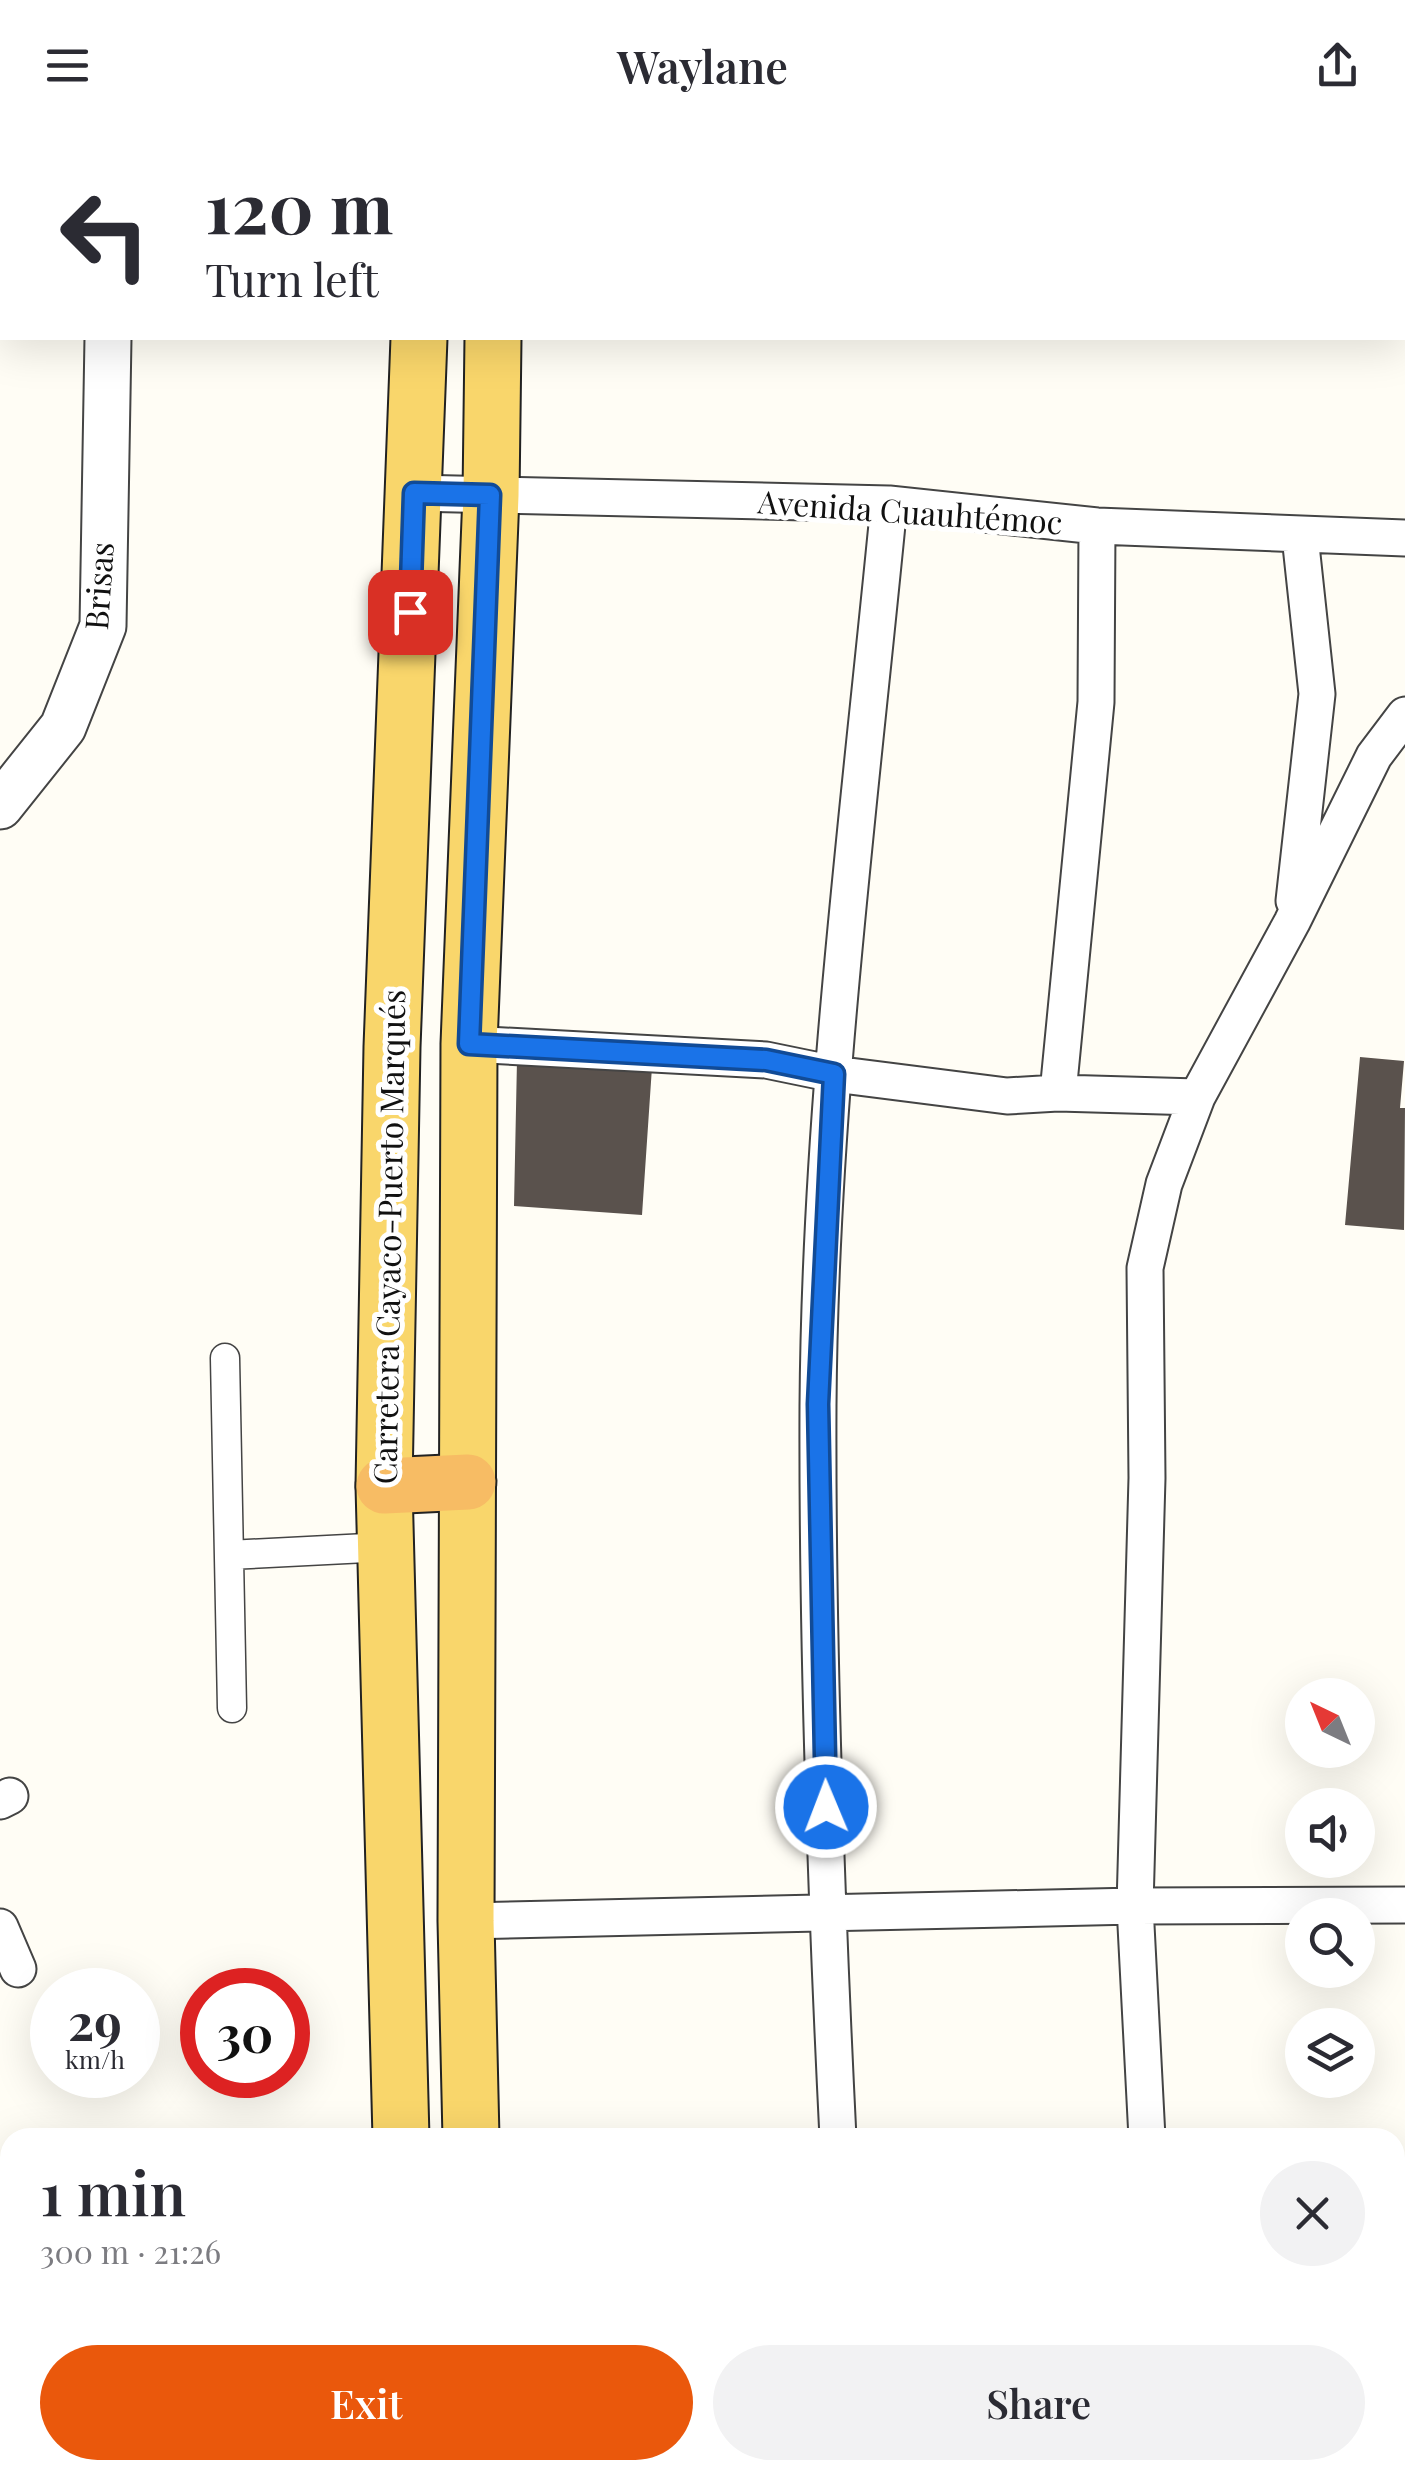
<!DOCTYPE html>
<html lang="en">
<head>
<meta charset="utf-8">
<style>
  :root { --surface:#fff; --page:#f2f2f3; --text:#2b2b33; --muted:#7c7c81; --accent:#ea580c }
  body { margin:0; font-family:"Playfair Display",serif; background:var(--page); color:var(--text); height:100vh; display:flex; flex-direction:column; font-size:38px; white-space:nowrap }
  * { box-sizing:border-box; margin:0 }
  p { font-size:32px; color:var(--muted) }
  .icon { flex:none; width:55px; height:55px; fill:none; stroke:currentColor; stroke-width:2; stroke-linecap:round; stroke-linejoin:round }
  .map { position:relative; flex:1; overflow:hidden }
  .sheet { position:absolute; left:0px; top:1998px; width:1405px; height:352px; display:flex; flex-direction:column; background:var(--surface); border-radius:30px 30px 0 0; box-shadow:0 10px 40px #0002 }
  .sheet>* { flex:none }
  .banner { position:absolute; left:0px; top:0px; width:1405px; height:210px; box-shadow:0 10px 40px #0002; background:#fff; color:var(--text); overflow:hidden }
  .needle { width:65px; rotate:317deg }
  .fabs { position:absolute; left:1285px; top:1548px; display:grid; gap:20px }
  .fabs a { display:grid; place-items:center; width:90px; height:90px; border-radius:50%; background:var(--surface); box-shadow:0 10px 40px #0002; font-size:50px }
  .speed { position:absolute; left:30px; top:1838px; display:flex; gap:20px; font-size:50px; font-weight:700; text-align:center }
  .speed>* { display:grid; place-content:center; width:130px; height:130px; border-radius:50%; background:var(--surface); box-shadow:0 10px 40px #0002; line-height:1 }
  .speed small { font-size:25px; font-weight:400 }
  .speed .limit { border:15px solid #d22; background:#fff; color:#111 }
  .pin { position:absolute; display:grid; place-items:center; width:85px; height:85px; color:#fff; margin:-42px; border-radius:20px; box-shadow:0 5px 15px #0006 }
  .me { position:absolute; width:110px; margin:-55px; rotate:359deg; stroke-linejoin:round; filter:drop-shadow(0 0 8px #0008) }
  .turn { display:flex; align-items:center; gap:35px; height:210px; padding:0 40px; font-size:45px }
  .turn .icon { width:130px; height:130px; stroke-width:2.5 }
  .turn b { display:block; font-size:70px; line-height:85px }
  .round { display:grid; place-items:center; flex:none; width:105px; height:105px; border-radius:52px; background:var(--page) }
  .overview { display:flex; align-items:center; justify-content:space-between; height:170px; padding:0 40px }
  h1 { font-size:60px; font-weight:600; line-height:75px }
  .action { display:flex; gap:20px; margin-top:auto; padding:20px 40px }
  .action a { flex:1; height:115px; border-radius:60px; background:var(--accent); color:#fff; font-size:40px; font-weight:600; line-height:115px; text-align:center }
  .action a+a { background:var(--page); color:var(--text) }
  header { display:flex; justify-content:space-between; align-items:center; height:130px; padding:0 40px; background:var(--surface); font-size:45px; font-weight:600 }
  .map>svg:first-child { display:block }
  .building { fill:#5a524d }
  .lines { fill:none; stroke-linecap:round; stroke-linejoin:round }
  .pedestrian-casing { stroke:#444; stroke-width:31 }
  .minor-casing { stroke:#444; stroke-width:39 }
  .tertiary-casing { stroke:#444; stroke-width:49 }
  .primary-casing { stroke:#222; stroke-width:59 }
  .trunk-casing { stroke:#222; stroke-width:59 }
  .pedestrian { stroke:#fff; stroke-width:28 }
  .minor { stroke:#fff; stroke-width:35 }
  .tertiary { stroke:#fff; stroke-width:45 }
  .primary { stroke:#f9d66b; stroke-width:55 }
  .trunk { stroke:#f7bc64; stroke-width:55 }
  .route-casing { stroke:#114b97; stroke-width:25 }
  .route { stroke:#1a73e8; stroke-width:18 }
  .labels { text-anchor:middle; stroke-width:10; stroke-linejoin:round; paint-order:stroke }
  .street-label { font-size:32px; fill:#111; stroke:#fff }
</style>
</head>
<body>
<header><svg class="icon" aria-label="menu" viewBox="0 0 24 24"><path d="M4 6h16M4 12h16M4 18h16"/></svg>Waylane<svg class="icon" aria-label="share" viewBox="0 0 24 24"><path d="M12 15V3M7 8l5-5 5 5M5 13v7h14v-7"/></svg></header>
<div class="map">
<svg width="1405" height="2348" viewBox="0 0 1405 2348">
  <rect width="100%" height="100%" fill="#fffdf5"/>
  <path class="building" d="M1360 927 1404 931 1400 978H1405L1404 1100 1345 1095Z
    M517 930 652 937 642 1085 514 1076Z"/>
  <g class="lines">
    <g class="pedestrian-casing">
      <path id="pedestrian" d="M225 1228 232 1578
        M229 1425 386 1417"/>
    </g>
    <g class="minor-casing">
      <path id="minor" d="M1215 0V2
        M1402 183H1405
        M414 363 889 374 1097 396 1405 408
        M1294 771 1317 564 1300 406
        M469 914 766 930 834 944 1007 966 1058 963 1197 967
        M1058 963 1096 572 1097 396
        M0 1671 10 1666
        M466 1791 1135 1776 1405 1775
        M0 1797 18 1839
        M838 2008C826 1765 817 1519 818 1276 820 975 860 674 889 374
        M1147 2008 1135 1776 1147 1348 1145 1138 1164 1054 1197 967 1292 792 1374 626 1405 585
        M854 2340 855 2348
        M1165 2340V2348"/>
    </g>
    <g class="tertiary-casing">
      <path id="tertiary" d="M111 2V0
        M0 17 2 14
        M0 676 63 597 103 496 108 208"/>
    </g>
    <g class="primary-casing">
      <path id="primary" d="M425 2V0
        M496 2V0
        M401 2008 384 1356 392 917 419 208
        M471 2008 466 1791 469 914 491 365 493 208
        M407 2340 408 2348
        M478 2340V2348"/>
    </g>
    <g class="trunk-casing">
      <path id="trunk" d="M384 1356 468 1352"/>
    </g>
    <use href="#pedestrian" class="pedestrian"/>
    <use href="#minor" class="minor"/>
    <use href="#tertiary" class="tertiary"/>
    <use href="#primary" class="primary"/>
    <use href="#trunk" class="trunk"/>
  </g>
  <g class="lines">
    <g class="route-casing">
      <path id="route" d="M410 482 414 363 490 365 469 914 766 930 834 944 818 1274 826 1677"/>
    </g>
    <use href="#route" class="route"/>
  </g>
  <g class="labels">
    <g class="street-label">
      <text transform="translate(910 383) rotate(4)" y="11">Avenida Cuauhtémoc</text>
      <text transform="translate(100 456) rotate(-86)" y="11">Brisas</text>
      <text transform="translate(390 1107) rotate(-89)" y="11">Carretera Cayaco-Puerto Marqués</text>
    </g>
  </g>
</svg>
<div class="fabs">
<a><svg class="needle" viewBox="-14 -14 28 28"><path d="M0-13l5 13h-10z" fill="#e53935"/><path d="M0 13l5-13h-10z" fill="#7c7c81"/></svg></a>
<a><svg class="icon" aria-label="sound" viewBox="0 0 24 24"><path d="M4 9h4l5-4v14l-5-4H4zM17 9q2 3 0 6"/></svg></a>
<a><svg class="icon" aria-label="search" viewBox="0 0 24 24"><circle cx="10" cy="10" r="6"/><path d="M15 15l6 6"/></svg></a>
<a><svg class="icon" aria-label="layers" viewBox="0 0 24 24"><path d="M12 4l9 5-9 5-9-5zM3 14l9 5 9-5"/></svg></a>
</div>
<div class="speed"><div>29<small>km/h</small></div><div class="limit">30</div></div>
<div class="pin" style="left:410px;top:482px;background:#d93025"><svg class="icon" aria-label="arrive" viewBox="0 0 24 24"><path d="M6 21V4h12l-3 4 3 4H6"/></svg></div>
<svg class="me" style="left:826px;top:1677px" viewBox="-20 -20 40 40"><circle r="17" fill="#1a73e8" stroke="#fff" stroke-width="3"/><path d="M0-11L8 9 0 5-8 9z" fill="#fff"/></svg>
<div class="banner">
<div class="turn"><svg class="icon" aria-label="left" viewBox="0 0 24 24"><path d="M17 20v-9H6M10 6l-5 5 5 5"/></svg><div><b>120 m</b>Turn left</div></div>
</div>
<section class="sheet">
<div class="overview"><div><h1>1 min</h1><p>300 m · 21:26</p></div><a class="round"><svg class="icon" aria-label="close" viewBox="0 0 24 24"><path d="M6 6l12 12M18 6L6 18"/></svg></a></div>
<div class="action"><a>Exit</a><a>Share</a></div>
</section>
</div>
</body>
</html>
